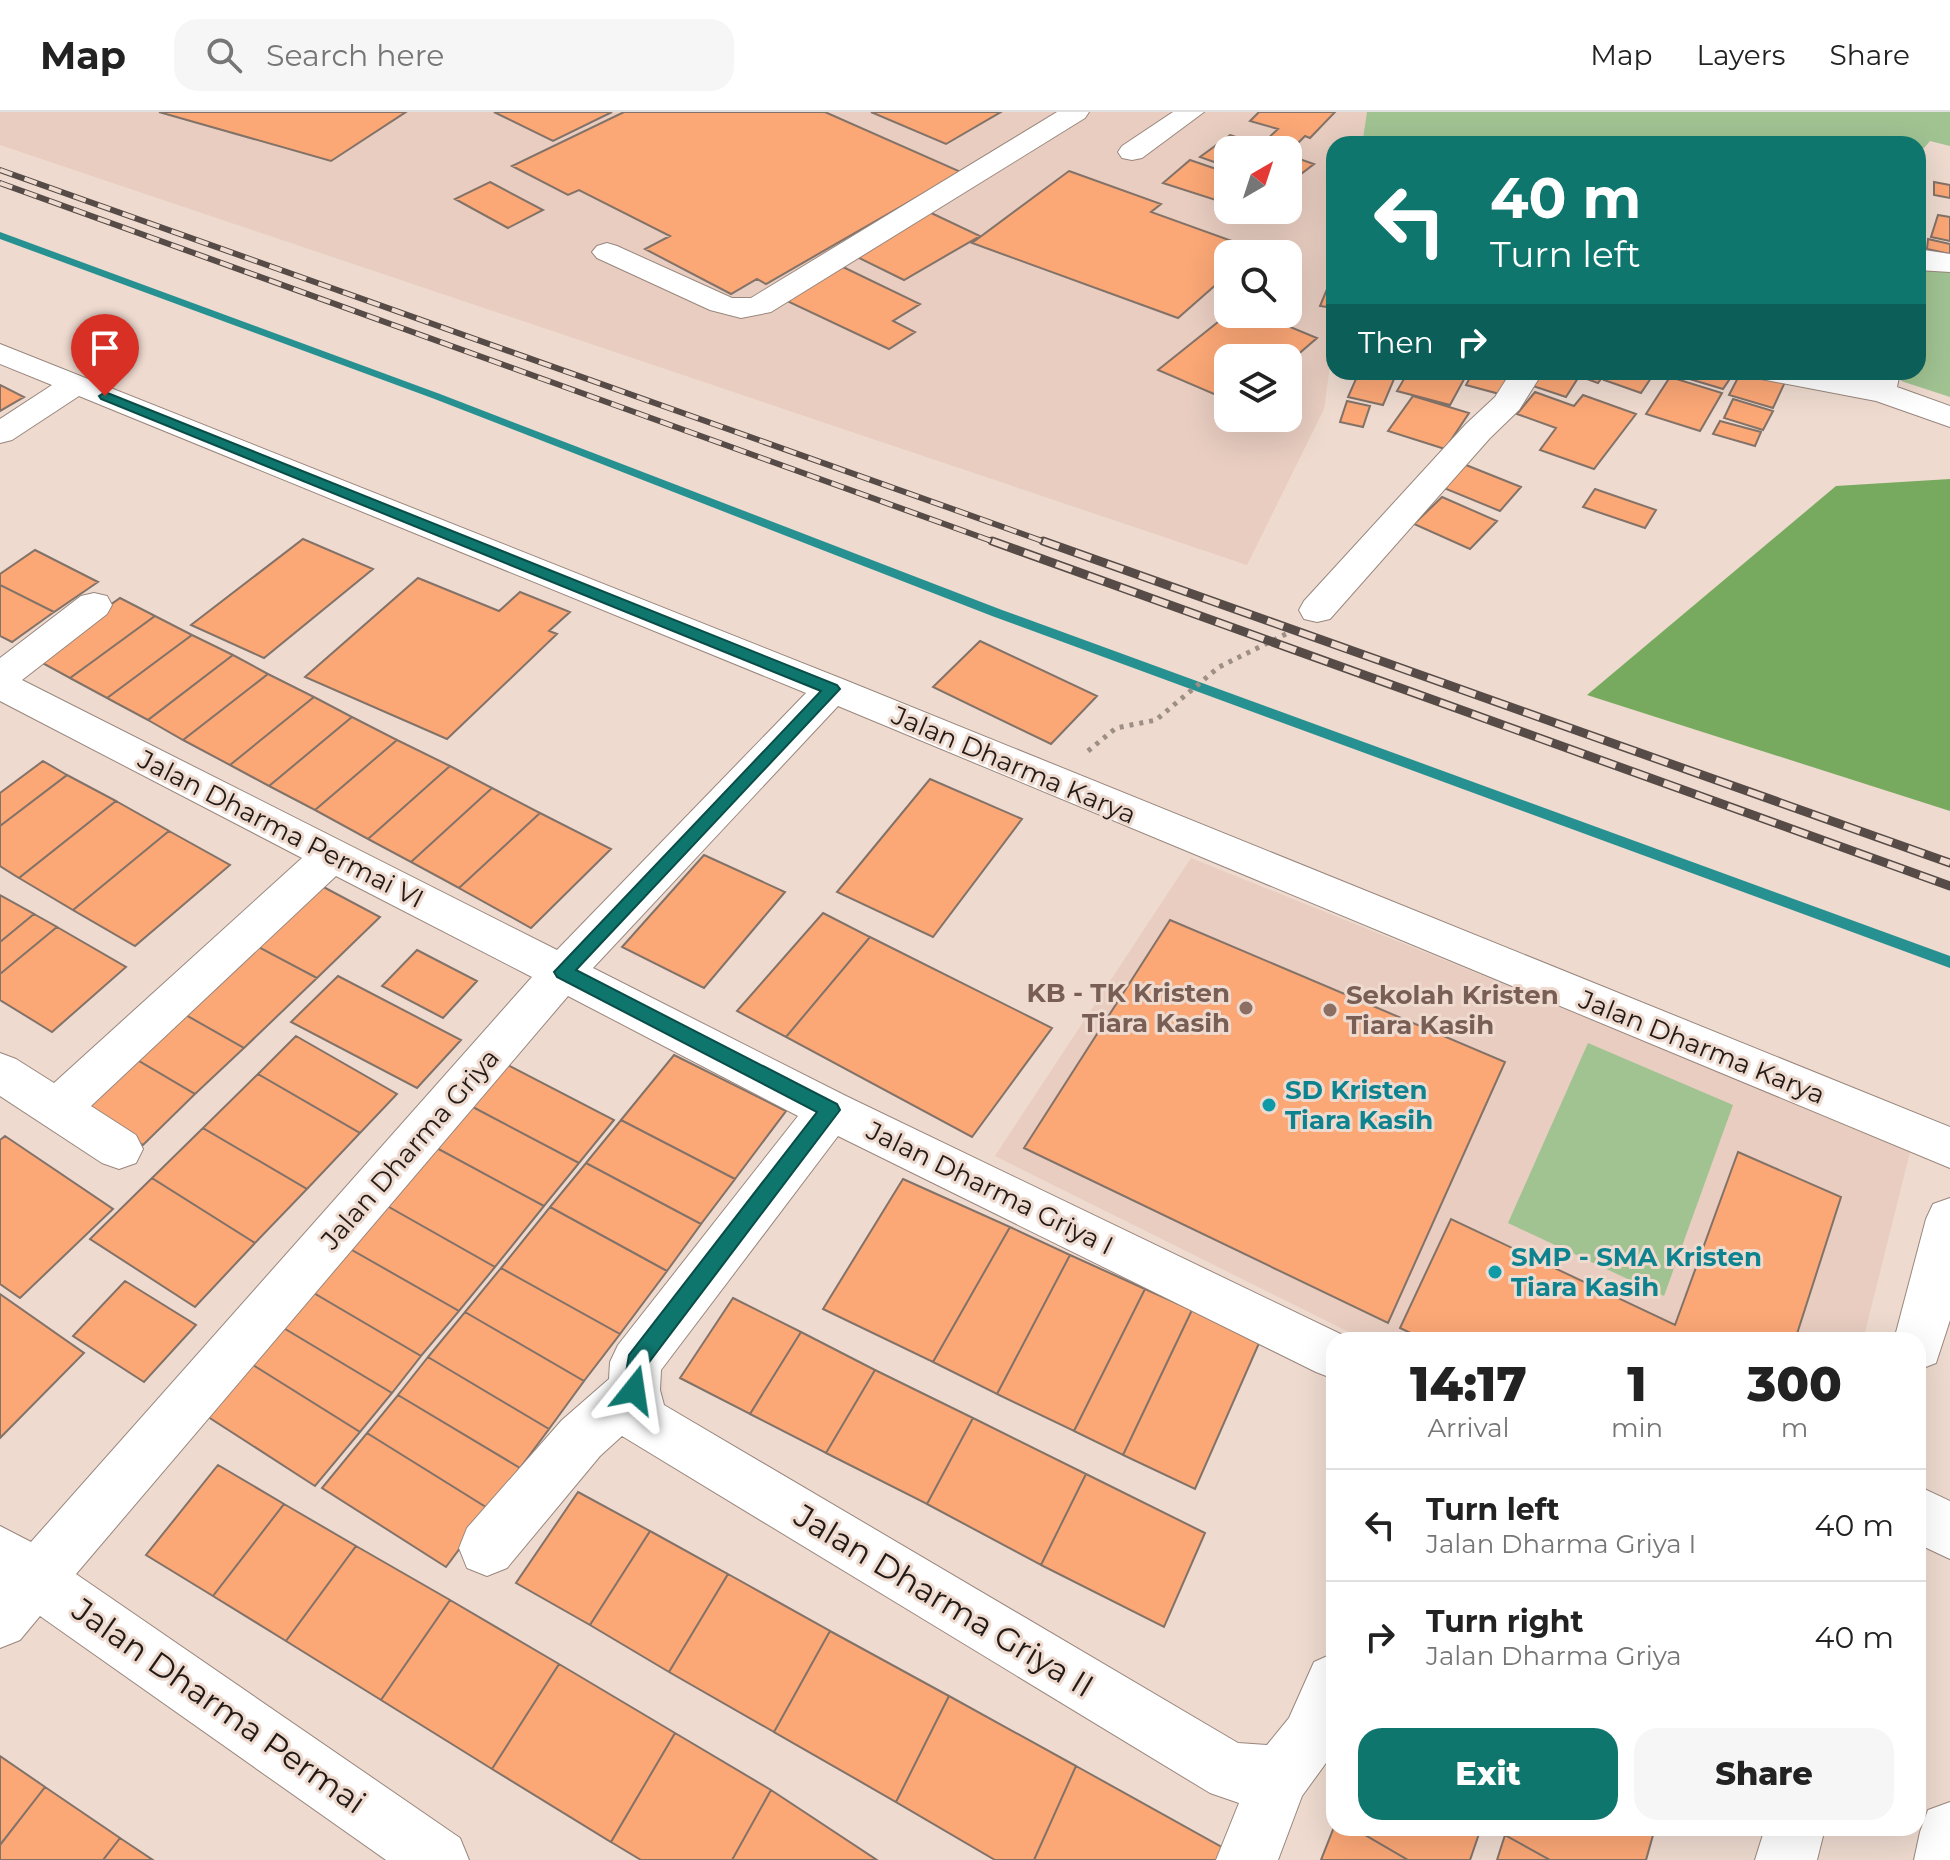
<!DOCTYPE html>
<html lang="en">
<head>
<meta charset="utf-8">
<style>
  :root { --surface:#fff; --page:#f6f6f6; --text:#222; --muted:#767676; --line:#e0e0e0; --accent:#0f766e }
  body { margin:0; font-family:Montserrat,sans-serif; background:var(--page); color:var(--text); height:100vh; display:flex; flex-direction:column; font-size:30px; white-space:nowrap }
  * { box-sizing:border-box; margin:0 }
  p { font-size:26px; color:var(--muted) }
  .icon { flex:none; width:44px; height:44px; fill:none; stroke:currentColor; stroke-width:2; stroke-linecap:round; stroke-linejoin:round }
  .map { position:relative; flex:1; overflow:hidden }
  .details { position:absolute; left:1326px; top:1220px; width:600px; height:504px; display:flex; flex-direction:column; background:var(--surface); border-radius:24px; box-shadow:0 8px 32px #0002 }
  .details>* { flex:none }
  .banner { position:absolute; left:1326px; top:24px; width:600px; height:244px; border-radius:24px; box-shadow:0 8px 32px #0002; background:#0f766e; color:#fff; overflow:hidden }
  .needle { width:52px; rotate:39deg }
  .fabs { position:absolute; left:1214px; top:24px; display:grid; gap:16px }
  .fabs a { display:grid; place-items:center; width:88px; height:88px; border-radius:16px; background:var(--surface); box-shadow:0 8px 32px #0002; font-size:40px }
  .pin { position:absolute; display:grid; place-items:center; width:68px; height:68px; color:#fff; margin:-82px -34px; border-radius:50% 50% 50% 0; rotate:-45deg; box-shadow:0 0 8px #0007 }
  .pin .icon { rotate:45deg }
  .me { position:absolute; width:88px; margin:-44px; rotate:15deg; stroke-linejoin:round; filter:drop-shadow(0 0 6px #0008) }
  .turn { display:flex; align-items:center; gap:28px; height:168px; padding:0 32px; font-size:36px }
  .turn .icon { width:104px; height:104px; stroke-width:2.5 }
  .turn b { display:block; font-size:56px; line-height:68px }
  .then { display:flex; align-items:center; height:76px; padding:0 32px; background:#0003; gap:16px; font-size:30px }
  .eta { display:flex; justify-content:space-evenly; align-items:center; height:136px; text-align:center }
  .eta b { font-size:48px; font-weight:800; line-height:56px }
  .button { display:flex; gap:16px; margin-top:auto; padding:16px 32px }
  .button a { flex:1; height:92px; border-radius:24px; background:var(--accent); color:#fff; font-size:32px; font-weight:800; line-height:92px; text-align:center }
  .button a+a { background:var(--page); color:var(--text) }
  ul { padding:0; list-style:none }
  li { display:flex; align-items:center; gap:24px; height:112px; padding:0 32px; border-top:2px solid var(--line) }
  li div { flex:1 }
  li b { display:block; font-size:30px }
  li em { font-style:normal }
  header { display:flex; align-items:center; gap:48px; box-sizing:border-box; height:112px; padding:0 40px; background:var(--surface); border-bottom:2px solid var(--line) }
  header strong { font-size:38px }
  nav { display:flex; gap:44px; margin-inline-start:auto; font-size:28px }
  .search { width:560px; height:72px; background:var(--page); display:flex; align-items:center; gap:20px; box-sizing:border-box; padding:0 28px; border-radius:24px; color:var(--muted); font-size:30px }
  .map>svg:first-child { display:block }
  .built { fill:#e8cdc0; fill-rule:evenodd }
  .green { fill:#a1c392 }
  .forest { fill:#77aa5e }
  .lines { fill:none; stroke-linecap:round; stroke-linejoin:round }
  .stream { fill:#279090; fill-rule:evenodd }
  .building { fill:#fba776; stroke:#837268; stroke-width:2 }
  .minor-casing { stroke:#99877d; stroke-width:2 }
  .path { stroke:#9d8e86; stroke-width:5; stroke-dasharray:4 6; stroke-linecap:butt }
  .minor { fill:#fff; fill-rule:evenodd }
  .rail-far1-casing { stroke:#564b46; stroke-width:6 }
  .rail-casing { stroke:#564b46; stroke-width:9 }
  .rail-far1 { stroke:#eedacf; stroke-width:4; stroke-dasharray:13; stroke-linecap:butt }
  .rail { stroke:#eedacf; stroke-width:6; stroke-dasharray:17; stroke-linecap:butt }
  .route { fill:#0f766e; stroke:#0a4d48; stroke-width:2 }
  .education-dot { fill:#8d6e63; stroke:#eedacf; stroke-width:3 }
  .culture-dot { fill:#0f9aa8; stroke:#eedacf; stroke-width:3 }
  .labels { text-anchor:middle; stroke-width:6; stroke-linejoin:round; paint-order:stroke }
  .street-label { font-size:26px; fill:#211a16; stroke:#eedacf }
  .education-label { font-size:26px; font-weight:bold; fill:#785e54; stroke:#eedacf; text-anchor:end }
  .culture-label { font-size:26px; font-weight:bold; fill:#0d838f; stroke:#eedacf; text-anchor:start }
  .near-street-label { font-size:32px; fill:#211a16; stroke:#eedacf }
</style>
</head>
<body>
<header>
<strong>Map</strong>
<div class="search"><svg class="icon" aria-label="search" viewBox="0 0 24 24"><circle cx="10" cy="10" r="6"/><path d="M15 15l6 6"/></svg>Search here</div>
<nav><a>Map</a><a>Layers</a><a>Share</a></nav>
</header>
<div class="map">
<svg width="1950" height="1748" viewBox="0 0 1950 1748">
  <rect width="100%" height="100%" fill="#eedacf"/>
  <path class="built" d="M0 0H1367L1362 32H1334V225L1324 297 1247 453 0 33ZM1228 38H1288V98H1228ZM1228 142H1288V202H1228ZM1228 246H1288V306H1228Z
    M1191 746 1911 1036 1863 1228H1365L995 1044Z"/>
  <path class="green" d="M1367 0H1950V34L1930 29 1918 43V32H1398L1363 26Z
    M1918 146 1950 155V285L1901 269 1904 260H1918V218L1923 201 1918 199Z
    M1588 931 1733 993 1664 1184 1508 1111Z"/>
  <path class="forest" d="M1950 367V699L1587 583 1836 374Z"/>
  <g class="lines">
    <path class="stream" d="M0 120 440 282 1002 498 1950 844V856L992 504 432 286 0 127Z"/>
  </g>
  <path class="building" d="M159 0H406L331 49Z
    M494 0H612L553 29Z
    M624 0H825L961 60 766 172 757 167 731 182 645 137 670 124 579 78 568 83 512 54Z
    M871 0H1001L946 32Z
    M1259 0H1335L1310 26 1305 24 1291 38 1264 30 1278 17 1250 9Z
    M1230 23 1274 38H1228V55L1200 45Z
    M1288 43 1314 52 1288 72Z
    M1190 48 1228 61V92L1163 71Z
    M1069 59 1161 92 1151 100 1257 138 1252 142H1228V162L1178 206 972 131Z
    M490 70 543 98 508 116 455 87Z
    M1934 70 1950 73V86L1934 83Z
    M927 99 980 124 904 168 851 142Z
    M1938 103 1950 105V129L1931 125Z
    M1928 127 1950 132V142L1927 137Z
    M843 155 920 192 893 209 915 220 889 237 787 189Z
    M1332 165 1334 166V196L1320 194Z
    M1228 202H1259L1317 226 1288 251V246H1228V288L1158 258Z
    M1359 260H1397L1383 293 1348 285Z
    M1408 260H1468L1450 293 1397 279Z
    M1473 260H1520L1507 284 1466 273Z
    M1535 260H1558L1578 266 1566 285 1527 272Z
    M1574 260H1606L1598 271 1573 262Z
    M1610 260H1655L1641 281 1604 268Z
    M1666 260H1727L1733 262 1723 277Z
    M1741 260H1758L1786 268 1773 296 1729 283Z
    M1670 265 1722 281 1700 319 1646 302Z
    M0 273 24 285 0 299Z
    M1535 280 1574 294 1583 283 1636 302 1594 357 1540 338 1556 316 1517 302Z
    M1413 284 1469 301 1445 337 1388 319Z
    M1733 287 1773 299 1763 318 1724 306Z
    M1347 289 1370 294 1363 315 1340 310Z
    M1720 309 1761 320 1755 334 1713 322Z
    M1456 349 1521 375 1500 399 1434 372Z
    M1595 377 1656 398 1645 416 1583 395Z
    M1442 385 1497 409 1470 437 1414 412Z
    M303 427 373 457 264 546 191 513Z
    M35 438 98 470 54 500 0 473V462Z
    M418 466 499 499 520 480 570 500 549 519 557 522 447 627 305 565Z
    M0 473 54 500 12 530 0 524Z
    M120 486 155 504 70 566 35 547Z
    M155 504 192 523 107 586 70 566Z
    M192 523 233 543 148 608 107 586Z
    M980 529 1097 584 1051 632 933 575Z
    M233 543 268 562 183 628 148 608Z
    M268 562 314 585 230 653 183 628Z
    M314 585 352 605 269 674 230 653Z
    M352 605 397 628 315 698 269 674Z
    M397 628 450 654 368 727 315 698Z
    M43 649 67 663 0 714V681Z
    M450 654 492 676 411 750 368 727Z
    M67 663 116 689 19 766 0 754V714Z
    M930 667 1022 707 933 825 837 780Z
    M492 676 540 701 459 776 411 750Z
    M116 689 169 719 73 798 19 766Z
    M540 701 611 737 531 816 459 776Z
    M169 719 230 753 135 834 73 798Z
    M704 743 785 780 704 876 622 835Z
    M316 771 380 805 317 866 251 831Z
    M0 783 34 802 0 830Z
    M823 801 870 825 786 925 737 899Z
    M34 802 57 815 0 862V830Z
    M1170 808 1505 950 1388 1211 1024 1036Z
    M57 815 126 855 52 920 0 888V862Z
    M870 825 1052 916 972 1025 786 925Z
    M251 831 317 866 244 936 177 898Z
    M417 838 477 869 443 906 382 874Z
    M338 864 461 928 417 976 291 910Z
    M177 898 244 936 195 982 129 943Z
    M296 924 397 982 360 1021 258 962Z
    M129 943 195 982 143 1033 76 992Z
    M674 943 786 999 735 1067 621 1008Z
    M506 952 614 1008 579 1051 469 993Z
    M258 962 360 1021 307 1077 203 1016Z
    M469 993 579 1051 544 1094 433 1034Z
    M621 1008 735 1067 701 1112 586 1051Z
    M203 1016 307 1077 255 1131 152 1066Z
    M5 1024 113 1097 20 1186 0 1172V1028Z
    M433 1034 544 1094 495 1155 382 1091Z
    M1738 1040 1841 1085 1795 1228H1425L1400 1216 1451 1107 1675 1213Z
    M586 1051 701 1112 667 1159 550 1095Z
    M152 1066 255 1131 195 1195 90 1127Z
    M903 1067 1010 1115 933 1250 823 1197Z
    M382 1091 495 1155 459 1199 345 1134Z
    M550 1095 667 1159 620 1222 501 1156Z
    M1010 1115 1070 1143 997 1282 933 1250Z
    M345 1134 459 1199 421 1244 307 1177Z
    M1070 1143 1145 1177 1074 1319 997 1282Z
    M501 1156 620 1222 584 1269 465 1200Z
    M125 1169 196 1213 144 1270 73 1224Z
    M307 1177 421 1244 392 1281 277 1212Z
    M1145 1177 1192 1198 1123 1343 1074 1319Z
    M0 1182 84 1241 0 1326Z
    M733 1186 801 1220 750 1302 680 1266Z
    M1192 1198 1260 1229 1195 1377 1123 1343Z
    M465 1200 584 1269 549 1317 428 1245Z
    M277 1212 392 1281 360 1320 245 1248Z
    M801 1220 875 1258 826 1341 750 1302Z
    M428 1245 549 1317 520 1356 398 1283Z
    M245 1248 360 1320 315 1374 199 1299Z
    M875 1258 973 1306 927 1392 826 1341Z
    M398 1283 520 1356 489 1397 367 1321Z
    M973 1306 1086 1362 1041 1453 927 1392Z
    M367 1321 489 1397 446 1455 322 1376Z
    M218 1353 284 1392 213 1484 146 1443Z
    M1086 1362 1205 1421 1164 1515 1041 1453Z
    M578 1380 650 1419 590 1513 516 1471Z
    M284 1392 356 1434 286 1529 213 1484Z
    M650 1419 728 1462 669 1560 590 1513Z
    M356 1434 450 1488 381 1588 286 1529Z
    M728 1462 830 1519 774 1620 669 1560Z
    M450 1488 559 1552 492 1657 381 1588Z
    M830 1519 949 1584 896 1690 774 1620Z
    M559 1552 675 1621 611 1730 492 1657Z
    M949 1584 1076 1654 1034 1748H995L896 1690Z
    M675 1621 771 1678 732 1748H641L611 1730Z
    M0 1644 45 1675 0 1733Z
    M1076 1654 1236 1743 1234 1748H1034Z
    M45 1675 120 1726 103 1748H0V1733Z
    M771 1678 877 1748H732Z
    M1334 1715 1353 1716 1408 1748H1321Z
    M1353 1716H1481L1470 1748H1408Z
    M1508 1716H1655L1646 1748H1550L1505 1723Z
    M1505 1723 1550 1748H1497Z
    M120 1726 153 1748H103Z"/>
  <g class="lines">
    <g class="minor-casing">
      <path id="minor" d="M1057 0H1089L1085 6 771 200 741 206 710 198 597 146 592 140 597 134 607 131 617 134 732 186H751Z
        M1173 0H1204L1142 46 1132 48 1122 46 1118 40 1122 34Z
        M1924 138 1950 142V160L1918 158V140Z
        M0 232 845 568 1950 1015V1056L838 594 593 856 846 984 1353 1228H1334V1267L1316 1260 838 1024 661 1258 660 1278 664 1293 1238 1631 1267 1633 1289 1606 1314 1550 1334 1541V1640L1302 1684 1278 1748H1216L1239 1691 1210 1681 622 1324 600 1344 507 1456 487 1464 467 1456 459 1436 467 1416 562 1308 609 1267 610 1250 618 1233 798 1004 568 884 76 1462 460 1726 469 1748H386L40 1504 20 1528 0 1536V1414L31 1430 532 865 336 764 91 994 136 1023 143 1037 136 1051 119 1057 102 1051 0 984V941L16 947 54 971 302 746 0 589V546L81 484 94 481 107 484 112 493 107 502 22 568 557 838 806 581 79 284 12 328 0 331V307L52 273 0 252Z
        M1511 260H1543L1519 298 1490 326 1330 507 1317 510 1304 507 1299 498 1304 489 1466 312 1495 285Z
        M1756 260H1823L1865 268 1868 260H1900L1897 275 1950 294V315L1876 289 1761 267Z
        M1950 1086V1208L1936 1251 1918 1258V1228H1894L1926 1107 1933 1092Z
        M1918 1374 1950 1389V1447L1918 1432Z
        M1950 1690V1748H1914L1920 1720 1928 1698Z
        M1765 1716H1825L1817 1748H1755Z"/>
    </g>
    <path class="path" d="M1088 639 1116 616 1156 608 1219 555 1286 522"/>
    <use href="#minor" class="minor"/>
    <g class="rail-far1-casing">
      <path id="rail-far1" d="M0 58 1048 431
        M0 71 997 431"/>
    </g>
    <g class="rail-casing">
      <path id="rail" d="M992 429 1950 774
        M1043 429 1950 751"/>
    </g>
    <use href="#rail-far1" class="rail-far1"/>
    <use href="#rail" class="rail"/>
  </g>
  <path class="route" d="M105 280 837 573 840 577 576 858 837 992 840 998 647 1253 641 1285 634 1288 626 1285 623 1278 629 1243 817 1000 557 865 554 860 821 579 101 287 99 284Z"/>
  <g class="education-dot">
    <circle cx="1246" cy="896" r="8"/>
    <circle cx="1330" cy="898" r="8"/>
  </g>
  <g class="culture-dot">
    <circle cx="1269" cy="993" r="8"/>
    <circle cx="1495" cy="1160" r="8"/>
  </g>
  <g class="labels">
    <g class="street-label">
      <text transform="translate(1014 653) rotate(23)" y="9">Jalan Dharma Karya</text>
      <text transform="translate(281 717) rotate(27)" y="9">Jalan Dharma Permai VI</text>
      <text transform="translate(1702 935) rotate(22)" y="9">Jalan Dharma Karya</text>
      <text transform="translate(410 1037) rotate(-49)" y="9">Jalan Dharma Griya</text>
      <text transform="translate(990 1076) rotate(26)" y="9">Jalan Dharma Griya I</text>
    </g>
    <g class="education-label">
      <text x="1230" y="890">KB - TK Kristen<tspan x="1230" dy="30">Tiara Kasih</tspan></text>
      <text x="1346" y="892" text-anchor="start">Sekolah Kristen<tspan x="1346" dy="30">Tiara Kasih</tspan></text>
    </g>
    <g class="culture-label">
      <text x="1285" y="987">SD Kristen<tspan x="1285" dy="30">Tiara Kasih</tspan></text>
      <text x="1511" y="1154">SMP - SMA Kristen<tspan x="1511" dy="30">Tiara Kasih</tspan></text>
    </g>
    <g class="near-street-label">
      <text transform="translate(944 1489) rotate(31)" y="11">Jalan Dharma Griya II</text>
      <text transform="translate(219 1594) rotate(35)" y="11">Jalan Dharma Permai</text>
    </g>
  </g>
</svg>
<div class="fabs">
<a><svg class="needle" viewBox="-14 -14 28 28"><path d="M0-13l5 13h-10z" fill="#e53935"/><path d="M0 13l5-13h-10z" fill="#767676"/></svg></a>
<a><svg class="icon" aria-label="search" viewBox="0 0 24 24"><circle cx="10" cy="10" r="6"/><path d="M15 15l6 6"/></svg></a>
<a><svg class="icon" aria-label="layers" viewBox="0 0 24 24"><path d="M12 4l9 5-9 5-9-5zM3 14l9 5 9-5"/></svg></a>
</div>
<div class="pin" style="left:105px;top:284px;background:#d93025"><svg class="icon" aria-label="arrive" viewBox="0 0 24 24"><path d="M6 21V4h12l-3 4 3 4H6"/></svg></div>
<svg class="me" style="left:634px;top:1278px" viewBox="-20 -20 40 40"><path d="M0-17L14 15 0 8-14 15z" fill="#0f766e" stroke="#fff" stroke-width="4"/></svg>
<div class="banner">
<div class="turn"><svg class="icon" aria-label="left" viewBox="0 0 24 24"><path d="M17 20v-9H6M10 6l-5 5 5 5"/></svg><div><b>40 m</b>Turn left</div></div>
<div class="then">Then<svg class="icon" aria-label="right" viewBox="0 0 24 24"><path d="M7 20v-9h11M14 6l5 5-5 5"/></svg></div>
</div>
<section class="details">
<div class="eta">
<div><b>14:17</b><p>Arrival</p></div>
<div><b>1</b><p>min</p></div>
<div><b>300</b><p>m</p></div>
</div>
<ul>
<li><svg class="icon" aria-label="left" viewBox="0 0 24 24"><path d="M17 20v-9H6M10 6l-5 5 5 5"/></svg><div><b>Turn left</b><p>Jalan Dharma Griya I</p></div><em>40 m</em></li>
<li><svg class="icon" aria-label="right" viewBox="0 0 24 24"><path d="M7 20v-9h11M14 6l5 5-5 5"/></svg><div><b>Turn right</b><p>Jalan Dharma Griya</p></div><em>40 m</em></li>
</ul>
<div class="button"><a>Exit</a><a>Share</a></div>
</section>
</div>
</body>
</html>
